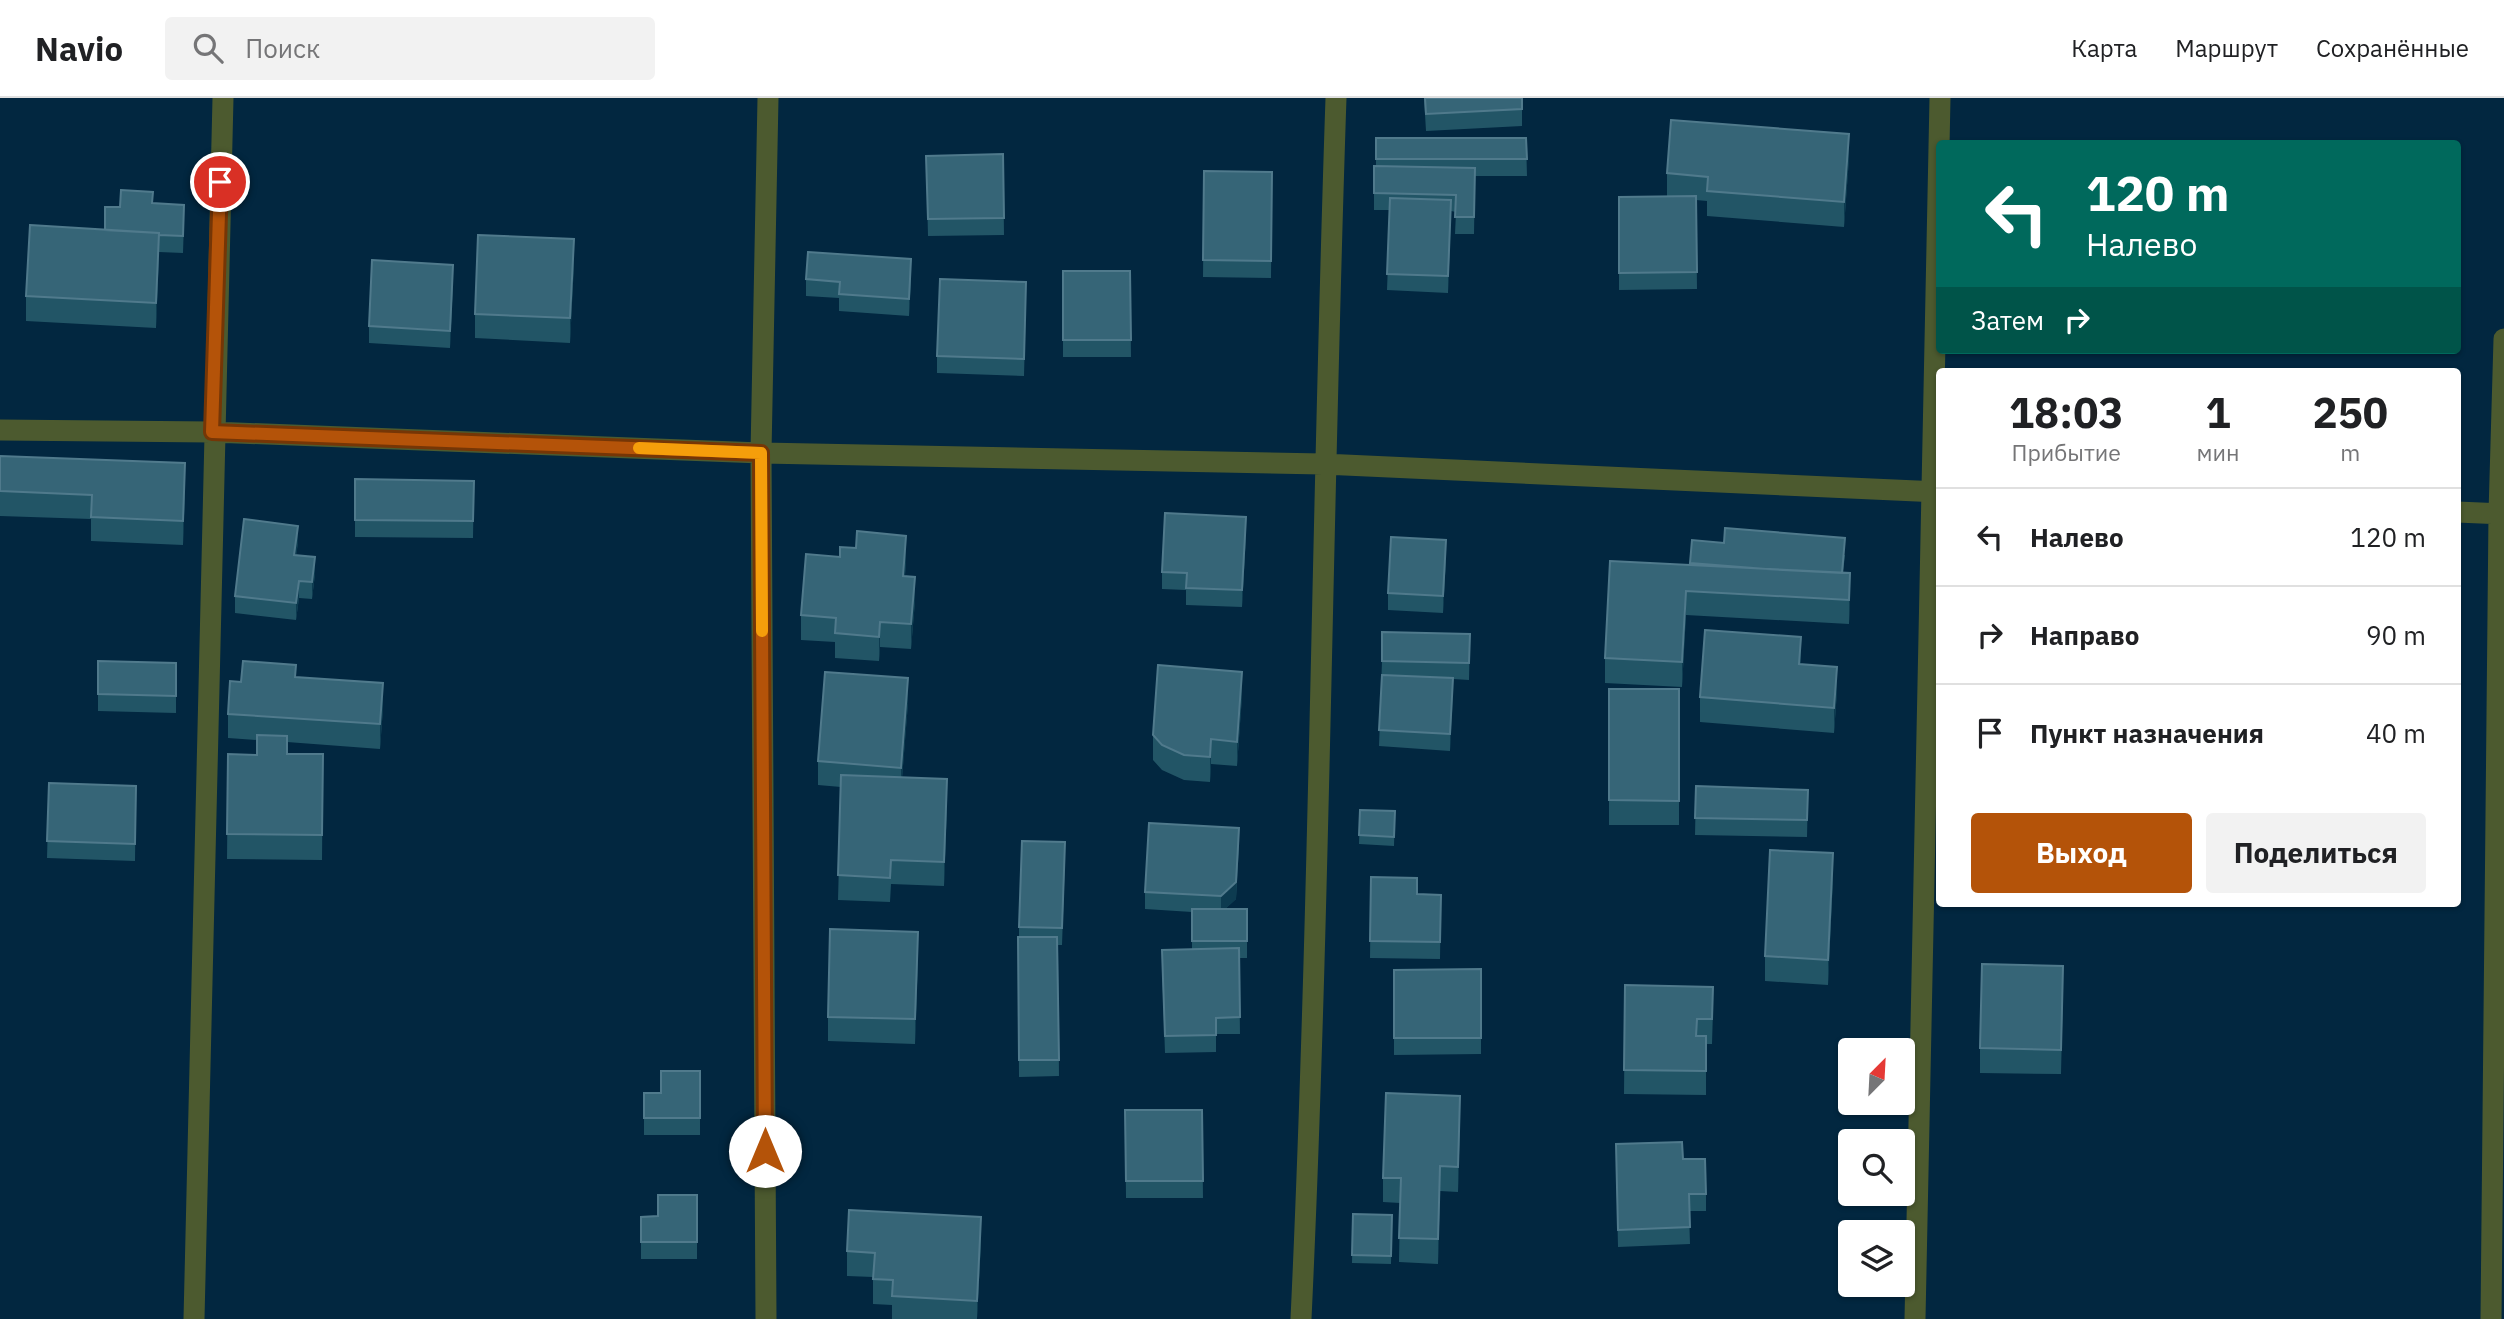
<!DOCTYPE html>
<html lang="ru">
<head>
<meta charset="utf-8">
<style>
  :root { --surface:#fff; --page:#f2f2f2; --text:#202124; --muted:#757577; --line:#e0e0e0; --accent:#b45309 }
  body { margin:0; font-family:"IBM Plex Sans",sans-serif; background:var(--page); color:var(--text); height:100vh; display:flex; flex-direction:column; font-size:26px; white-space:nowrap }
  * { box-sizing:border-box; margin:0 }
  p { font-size:23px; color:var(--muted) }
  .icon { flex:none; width:38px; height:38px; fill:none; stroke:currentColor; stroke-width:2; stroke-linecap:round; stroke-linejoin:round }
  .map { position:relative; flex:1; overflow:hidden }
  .drawer { position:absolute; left:1936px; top:270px; width:525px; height:539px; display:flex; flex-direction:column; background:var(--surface); border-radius:7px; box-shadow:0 2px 5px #0004 }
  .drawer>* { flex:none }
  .top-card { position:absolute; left:1936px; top:42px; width:525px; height:214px; border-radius:7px; box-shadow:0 2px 5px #0004; background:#00695c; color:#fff; overflow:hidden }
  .needle { width:46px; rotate:24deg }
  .controls { position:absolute; left:1838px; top:940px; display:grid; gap:14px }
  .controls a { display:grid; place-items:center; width:77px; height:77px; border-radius:7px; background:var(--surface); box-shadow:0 2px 5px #0004; font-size:35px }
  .pin { position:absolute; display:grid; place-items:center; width:60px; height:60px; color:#fff; margin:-30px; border:4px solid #fff; border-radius:50%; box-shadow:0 2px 7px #0007 }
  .me { position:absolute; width:77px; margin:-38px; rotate:0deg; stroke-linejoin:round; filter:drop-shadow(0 0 5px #0008) }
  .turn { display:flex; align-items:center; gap:24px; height:147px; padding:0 35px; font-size:32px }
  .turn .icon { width:91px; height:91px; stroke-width:2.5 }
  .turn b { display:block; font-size:49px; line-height:60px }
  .then { display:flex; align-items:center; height:66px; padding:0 35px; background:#0003; gap:14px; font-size:26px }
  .eta { display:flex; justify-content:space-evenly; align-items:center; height:119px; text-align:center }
  .eta b { font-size:42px; font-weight:700; line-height:49px }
  .action { display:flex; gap:14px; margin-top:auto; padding:14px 35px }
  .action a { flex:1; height:80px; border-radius:7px; background:var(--accent); color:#fff; font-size:28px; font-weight:700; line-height:80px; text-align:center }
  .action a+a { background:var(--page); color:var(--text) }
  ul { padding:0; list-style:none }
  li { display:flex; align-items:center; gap:21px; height:98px; padding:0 35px; border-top:2px solid var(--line) }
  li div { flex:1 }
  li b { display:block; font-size:26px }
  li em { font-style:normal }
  header { display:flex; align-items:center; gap:42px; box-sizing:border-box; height:98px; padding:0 35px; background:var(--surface); border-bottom:2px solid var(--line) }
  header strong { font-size:33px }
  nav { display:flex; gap:38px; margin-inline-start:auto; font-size:24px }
  .search { width:490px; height:63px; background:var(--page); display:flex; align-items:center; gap:18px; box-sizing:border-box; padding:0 24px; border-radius:7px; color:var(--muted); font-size:26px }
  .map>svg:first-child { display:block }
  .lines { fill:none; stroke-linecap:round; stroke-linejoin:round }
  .street { stroke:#4c5a2f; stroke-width:21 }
  .wall { fill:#256 }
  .shaded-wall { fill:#0d3b50 }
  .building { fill:#366577; stroke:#507a8c; stroke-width:2 }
  .route-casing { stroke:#753606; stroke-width:18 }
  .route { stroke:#b45309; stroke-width:12 }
  .slow { stroke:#f59e0b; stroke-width:12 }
</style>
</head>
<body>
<header>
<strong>Navio</strong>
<div class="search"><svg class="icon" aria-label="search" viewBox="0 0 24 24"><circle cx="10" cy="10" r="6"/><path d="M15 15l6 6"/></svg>Поиск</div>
<nav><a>Карта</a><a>Маршрут</a><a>Сохранённые</a></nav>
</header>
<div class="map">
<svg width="2504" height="1221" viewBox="0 0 2504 1221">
  <rect width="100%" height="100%" fill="#022740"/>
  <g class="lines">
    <path class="street" d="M0 332 212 334 761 355 1323 366 1939 394
      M2457 414 2504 416
      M194 1221 223 0
      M766 1221 761 355 768 0
      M1301 1221C1320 814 1322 407 1336 0
      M1915 1221 1940 0
      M2491 1221 2499 415 2504 241"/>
  </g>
  <path class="wall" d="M1424 0H1522V28L1426 33Z
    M1376 40H1526L1527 78H1475L1474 136H1455L1456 114 1451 113 1448 195 1387 192 1390 112H1374V68H1376Z
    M1003 56 1004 137 928 138 926 58Z
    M1849 60 1844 129 1707 118V103L1696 102 1697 191 1619 192V99L1667 98V75Z
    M1204 73 1272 74 1271 180 1203 179Z
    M153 105 184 124 183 155 159 154 156 230 26 223V198L105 132 120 109Z
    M574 166 570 245 475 240V216Z
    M1063 173H1130L1131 259H1063Z
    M911 178 909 218 839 213V200L806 198V181Z
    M453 184 450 250 369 245V228Z
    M1026 201 1024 278 937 275V258Z
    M0 358 185 390 183 447 91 443V421L0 418Z
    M355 381 474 383 473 440 355 439Z
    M1246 436 1242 509 1186 507V492L1162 491V474Z
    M1692 442 1845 457 1843 475 1850 500 1849 526 1686 517 1682 589 1605 585V560L1690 467Z
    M298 445 296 457 315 476 312 501 299 500 296 522 235 515V498Z
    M840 459 906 462 905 478 915 503 911 551 880 549 879 563 835 560V544L801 542V517Z
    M1446 459 1443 515 1388 512V495Z
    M1470 536 1469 582 1453 581 1450 653 1379 648 1382 563Z
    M98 563 176 565V615L98 613Z
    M1801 566 1837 593 1834 635 1700 624V599Z
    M296 579 383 610 380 651 287 644V656H323L322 762 227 761 228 656 257 657V642L228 640V616L241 584Z
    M1609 591H1679V727H1609Z
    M1242 598 1237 668 1211 666 1210 684 1184 682 1162 672 1153 662V637Z
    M908 605 902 680 947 706 944 788 891 786 890 804 838 802 841 689 818 687V663Z
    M49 685 136 688 135 763 47 760Z
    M1696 688 1808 692 1807 739 1695 737Z
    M1360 712 1395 713 1394 748 1359 746Z
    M1239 747 1236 801 1225 811H1247V860H1239L1240 936H1216V954L1165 955 1162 869 1192 851V814L1145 811V794Z
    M1065 761 1062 847H1058L1059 978 1019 979 1018 839H1019V829Z
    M1371 779 1417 796 1441 797 1440 861 1370 860Z
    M1833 780 1828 887 1765 883V858Z
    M918 859 915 946 828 943V919Z
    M1481 871V956L1394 957V872Z
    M1625 887 1713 913 1712 946H1706V997L1624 996Z
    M2063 893 2061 976 1980 975V950Z
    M700 973V1037H644V995H661Z
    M1125 1012H1202L1203 1100H1126Z
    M1460 1022 1458 1094 1440 1093 1438 1166 1399 1164 1400 1105 1383 1104V1080Z
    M1683 1061 1706 1096V1113H1689L1690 1146 1618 1149 1616 1063Z
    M697 1097V1161H641V1119L658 1118Z
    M1353 1116 1392 1117 1391 1166 1352 1165Z
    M981 1144 977 1221H892V1207L873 1206V1179L847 1178V1153Z"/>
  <path class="shaded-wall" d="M1849 36V60L1844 129V104Z
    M1451 102V119L1448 195V178Z
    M159 135V159L156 230V205Z
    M574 141V166L570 245V220Z
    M911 161V178L909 218V201Z
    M453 167V184L450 250V233Z
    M185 365V390L183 447V423Z
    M1246 419V436L1242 509V492Z
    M298 428V445L294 474V457Z
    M906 438V462L903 503V478Z
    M1446 442V459L1443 515V498Z
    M315 459V476L312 501V484Z
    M1850 475V500L1849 526V502Z
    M915 479V503L911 551V526Z
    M299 483V500L296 522V505Z
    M1686 493V517L1682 589V564Z
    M880 524V549L879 563V539Z
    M1801 539V564L1799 590V566Z
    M1837 569V593L1834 635V610Z
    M1242 574V598L1237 668V644Z
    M908 580V605L901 694V670Z
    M1453 580V597L1450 653V636Z
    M383 585V610L380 651V626Z
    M1211 641V666L1210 684V659Z
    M947 681V706L944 788V764Z
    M1239 730 1236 801 1221 815V798Z
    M1833 755V780L1828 887V862Z
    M918 834V859L915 946V921Z
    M1460 998V1022L1458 1094V1069Z
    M1440 1068V1093L1438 1166V1141Z
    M981 1119V1144L977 1221V1203Z"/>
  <path class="building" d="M1425 0H1522V11L1426 16Z
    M1671 22 1849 36 1844 104 1707 93 1708 79 1667 75Z
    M1376 40H1526L1527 61H1376Z
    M1003 56 1004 120 928 121 926 58Z
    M1374 68 1475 70 1474 119H1455L1456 97 1374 95Z
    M1204 73 1272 74 1271 163 1203 162Z
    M121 92 153 94 152 105 184 107 183 138 159 137V135L105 132V109H120Z
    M1696 98 1697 174 1619 175V99Z
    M1390 100 1451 102 1448 178 1387 176Z
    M30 127 159 135 156 205 26 198Z
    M478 137 574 141 570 220 475 216Z
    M808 154 911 161 909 201 839 196 840 184 806 181Z
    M372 162 453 167 450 233 369 228Z
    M1063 173H1130L1131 242H1063Z
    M940 181 1026 184 1024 261 937 258Z
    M0 358 185 365 183 423 91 419 92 397 0 393Z
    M355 381 474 383 473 423 355 422Z
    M1165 415 1246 419 1242 492 1186 490 1187 475 1162 474Z
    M244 421 298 428 294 457 315 459 312 484 299 483 296 505 235 498Z
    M1725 430 1845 440 1842 475 1766 471 1690 465 1692 442 1724 445Z
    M857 433 906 438 903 478 915 479 911 526 880 524 879 539 835 535 836 520 801 517 806 456 840 459V449L856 450Z
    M1391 439 1446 442 1443 498 1388 495Z
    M1610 463 1850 475 1849 502 1686 493 1682 564 1605 560Z
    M1705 532 1801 539 1799 566 1837 569 1834 610 1700 599Z
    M1382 534 1470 536 1469 565 1382 563Z
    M98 563 176 565V598L98 596Z
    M243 563 296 567 295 579 383 585 380 626 228 616 230 583 241 584Z
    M1158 567 1242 574 1237 644 1211 641 1210 659 1184 657 1162 647 1153 637Z
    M825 574 908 580 901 670 818 663Z
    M1382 577 1453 580 1450 636 1379 632Z
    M1609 591H1679V703L1609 702Z
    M257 637 287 638V656H323L322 737 227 736 228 656 257 657Z
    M841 677 947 681 944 764 891 762 890 780 838 777Z
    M49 685 136 688 135 746 47 743Z
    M1696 688 1808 692 1807 722 1695 720Z
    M1360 712 1395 713 1394 739 1359 737Z
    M1149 725 1239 730 1236 784 1221 798 1145 794Z
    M1022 743 1065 744 1062 830 1019 829Z
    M1770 752 1833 755 1828 862 1765 858Z
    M1371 779 1417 780V796L1441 797 1440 844 1370 843Z
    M1192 811H1247V843H1192Z
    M830 831 918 834 915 921 828 919Z
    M1018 839H1057L1059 962H1019Z
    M1239 850 1240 919 1216 920V937L1165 938 1162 852Z
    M1982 866 2063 868 2061 952 1980 950Z
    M1481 871V940H1394V872Z
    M1625 887 1713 889 1712 921H1697L1696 938H1706V973L1624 972Z
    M661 973H700V1020H644V995H661Z
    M1386 995 1460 998 1458 1069 1440 1068 1438 1141 1399 1140 1401 1080H1383Z
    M1125 1012H1202L1203 1083H1126Z
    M1682 1044 1683 1061H1705L1706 1096H1689L1690 1129 1618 1132 1616 1046Z
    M658 1097H697V1144H641V1119L658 1118Z
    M849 1112 981 1119 977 1203 892 1198 893 1182 873 1181 875 1155 847 1153Z
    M1353 1116 1392 1117 1391 1158 1352 1157Z"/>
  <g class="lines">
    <g class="route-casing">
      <path id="route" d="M220 84 212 334 761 355 765 1053"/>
    </g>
    <use href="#route" class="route"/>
    <path class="slow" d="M639 350 761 355 762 533"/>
  </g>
</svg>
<div class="controls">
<a><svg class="needle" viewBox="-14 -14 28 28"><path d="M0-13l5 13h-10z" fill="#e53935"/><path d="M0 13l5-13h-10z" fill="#757577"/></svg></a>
<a><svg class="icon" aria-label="search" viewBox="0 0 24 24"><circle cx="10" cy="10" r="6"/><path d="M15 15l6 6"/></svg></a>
<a><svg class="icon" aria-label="layers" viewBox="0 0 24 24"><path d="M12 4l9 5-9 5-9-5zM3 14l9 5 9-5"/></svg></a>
</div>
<div class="pin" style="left:220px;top:84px;background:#d93025"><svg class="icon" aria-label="arrive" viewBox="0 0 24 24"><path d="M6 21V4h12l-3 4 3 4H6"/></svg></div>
<svg class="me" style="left:765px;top:1053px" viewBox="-20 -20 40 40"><circle r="19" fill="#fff"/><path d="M0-13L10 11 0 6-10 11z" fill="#b45309"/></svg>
<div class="top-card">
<div class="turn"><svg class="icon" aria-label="left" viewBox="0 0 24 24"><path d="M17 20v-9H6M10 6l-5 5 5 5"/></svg><div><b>120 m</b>Налево</div></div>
<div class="then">Затем<svg class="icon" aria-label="right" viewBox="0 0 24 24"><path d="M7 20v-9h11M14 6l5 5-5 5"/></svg></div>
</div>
<section class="drawer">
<div class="eta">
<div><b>18:03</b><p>Прибытие</p></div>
<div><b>1</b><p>мин</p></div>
<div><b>250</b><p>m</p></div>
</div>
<ul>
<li><svg class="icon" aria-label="left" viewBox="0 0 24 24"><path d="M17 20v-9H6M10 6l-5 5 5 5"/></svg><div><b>Налево</b></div><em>120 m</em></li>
<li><svg class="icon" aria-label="right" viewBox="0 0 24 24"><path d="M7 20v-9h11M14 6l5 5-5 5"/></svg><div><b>Направо</b></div><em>90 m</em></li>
<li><svg class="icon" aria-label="arrive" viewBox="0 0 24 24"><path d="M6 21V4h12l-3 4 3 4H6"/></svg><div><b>Пункт назначения</b></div><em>40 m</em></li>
</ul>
<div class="action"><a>Выход</a><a>Поделиться</a></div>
</section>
</div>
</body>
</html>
